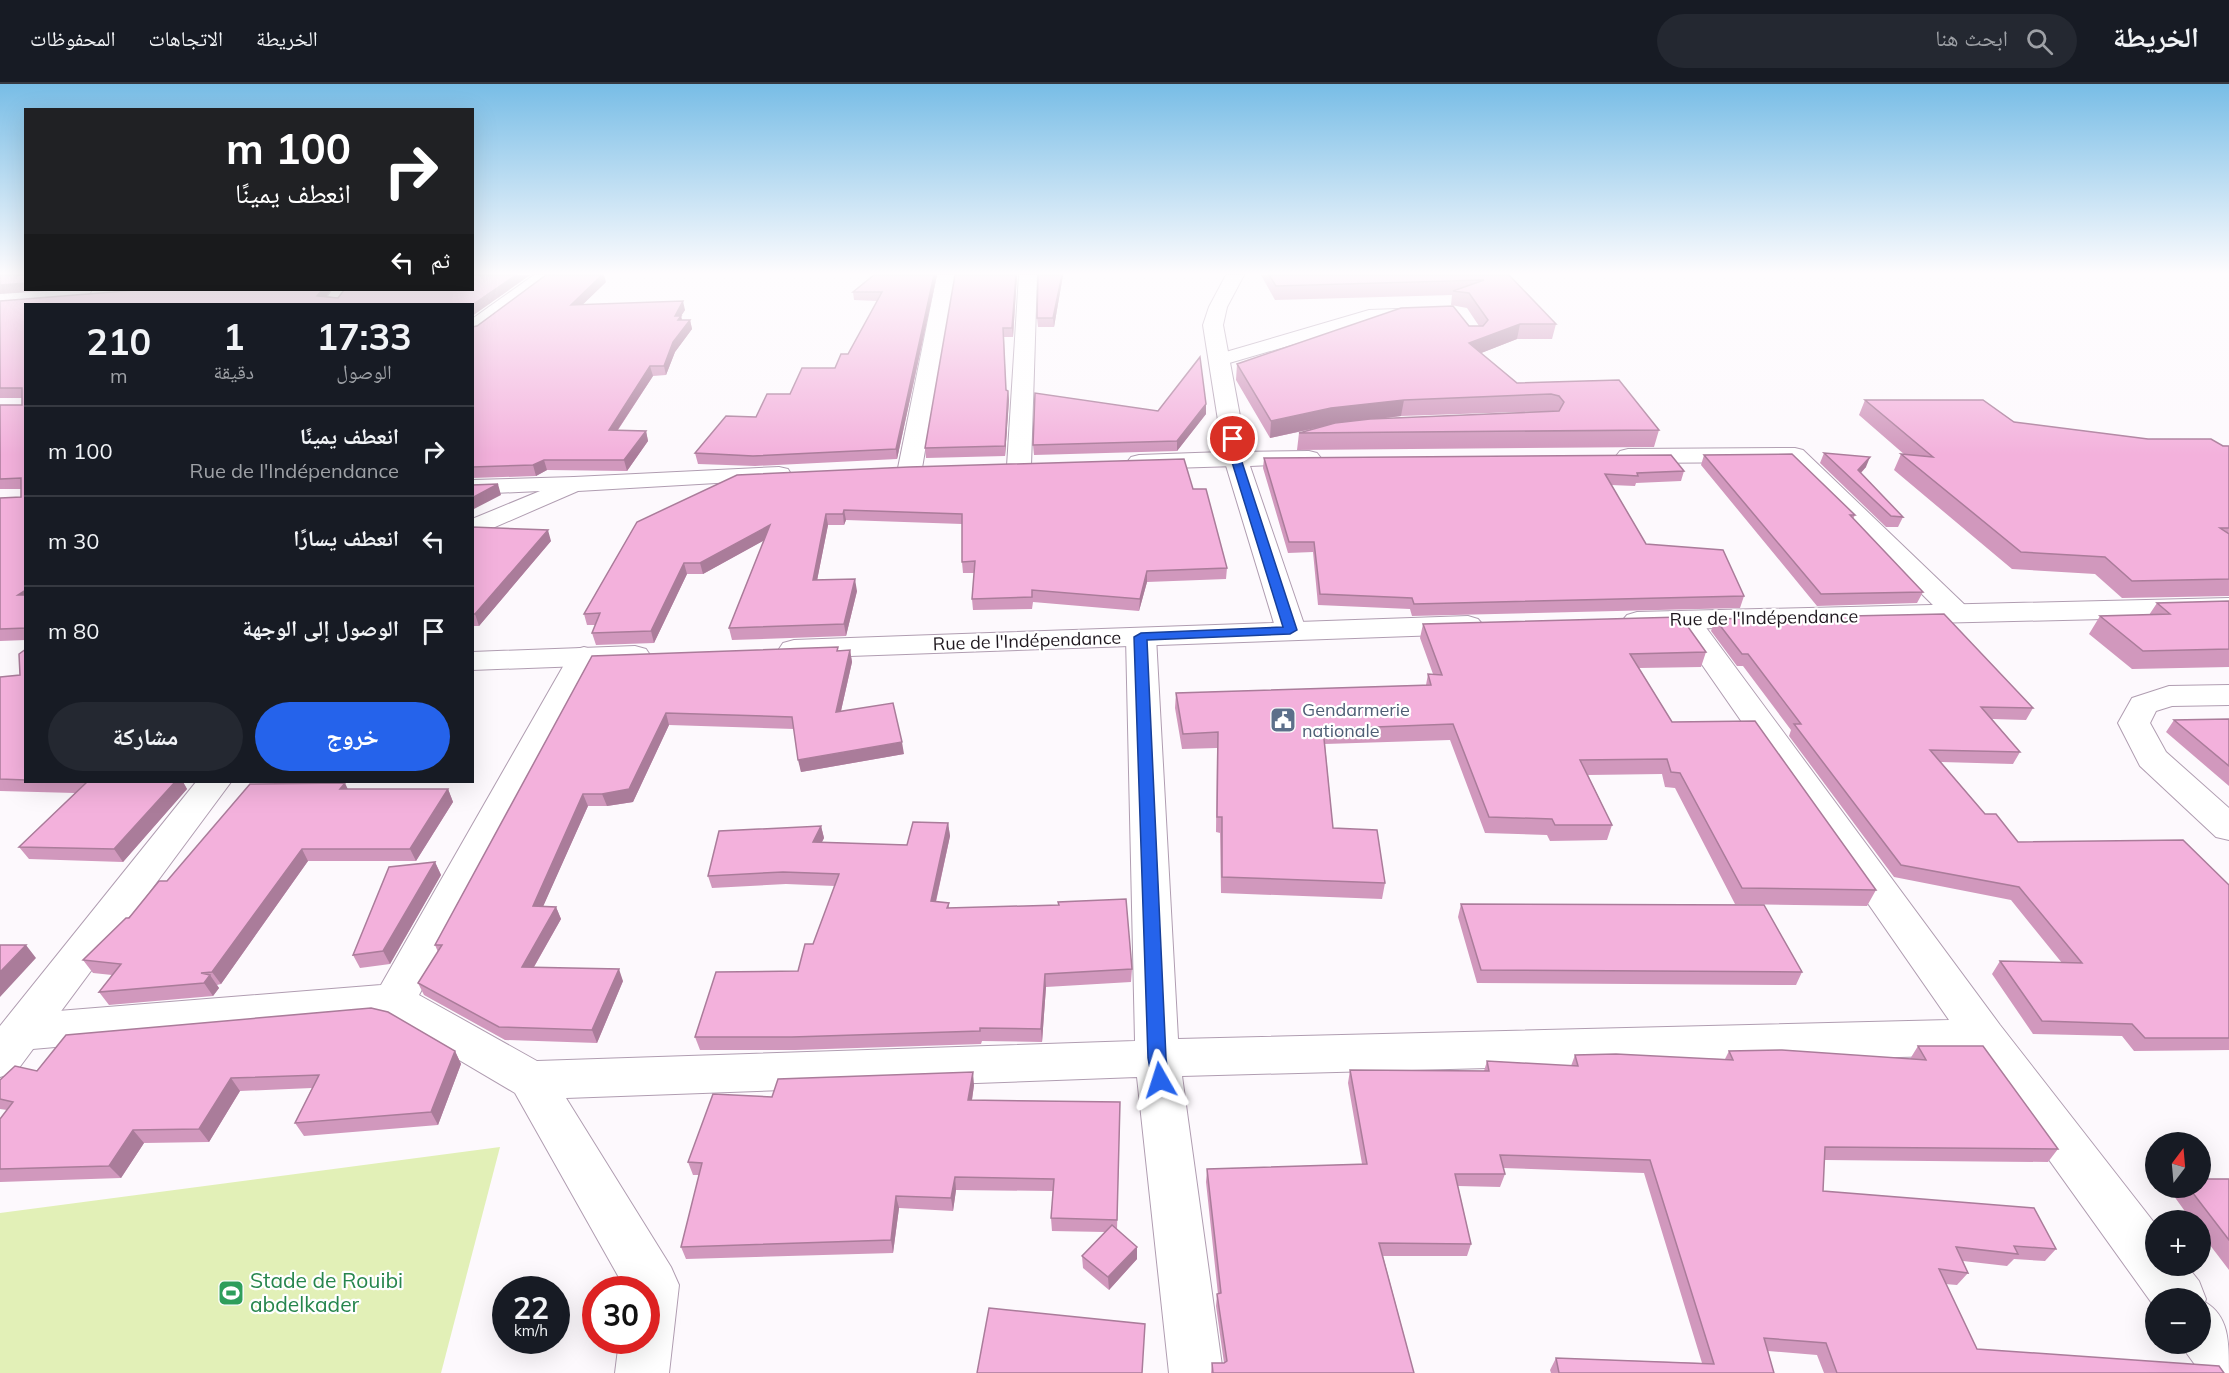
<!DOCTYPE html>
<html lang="ar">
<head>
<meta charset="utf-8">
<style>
  :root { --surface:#171b24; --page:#242831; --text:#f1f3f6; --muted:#9ea1a6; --line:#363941; --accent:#2563eb }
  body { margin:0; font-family:Mulish,"Noto Naskh Arabic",sans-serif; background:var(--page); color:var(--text); direction:rtl; height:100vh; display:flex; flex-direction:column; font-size:22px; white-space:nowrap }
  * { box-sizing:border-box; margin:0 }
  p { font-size:20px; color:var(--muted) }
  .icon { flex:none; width:33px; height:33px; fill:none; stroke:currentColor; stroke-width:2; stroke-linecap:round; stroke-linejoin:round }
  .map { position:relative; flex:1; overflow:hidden; direction:ltr }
  .drawer { position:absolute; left:24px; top:219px; width:450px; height:480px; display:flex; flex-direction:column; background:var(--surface); border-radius:0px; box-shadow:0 6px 24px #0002; direction:rtl }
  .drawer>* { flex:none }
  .hud { position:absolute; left:24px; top:24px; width:450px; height:183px; border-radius:0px; box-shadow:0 6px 24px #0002; direction:rtl; background:#202124; color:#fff; overflow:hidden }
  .needle { width:39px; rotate:16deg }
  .buttons { position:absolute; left:2145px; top:1048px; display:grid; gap:12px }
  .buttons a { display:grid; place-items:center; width:66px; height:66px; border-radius:50%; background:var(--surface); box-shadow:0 6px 24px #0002; font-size:30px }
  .speed { position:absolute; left:492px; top:1192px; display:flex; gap:12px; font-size:30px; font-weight:700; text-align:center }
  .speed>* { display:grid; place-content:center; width:78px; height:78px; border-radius:50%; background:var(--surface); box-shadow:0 6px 24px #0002; line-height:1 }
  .speed small { font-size:15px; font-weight:400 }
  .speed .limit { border:9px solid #d22; background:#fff; color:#111 }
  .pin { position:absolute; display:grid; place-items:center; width:51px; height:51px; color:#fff; margin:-26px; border:3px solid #fff; border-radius:50%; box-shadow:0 2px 6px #0007 }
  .me { position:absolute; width:66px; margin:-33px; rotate:354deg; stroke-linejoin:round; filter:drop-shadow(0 0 4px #0008) }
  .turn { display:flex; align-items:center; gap:21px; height:126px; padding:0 24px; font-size:27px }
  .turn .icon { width:78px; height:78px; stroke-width:2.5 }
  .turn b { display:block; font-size:42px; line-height:51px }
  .then { display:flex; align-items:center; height:57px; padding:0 24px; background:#0003; gap:12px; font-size:22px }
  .eta { display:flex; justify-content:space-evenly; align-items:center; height:102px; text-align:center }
  .eta b { font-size:36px; font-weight:700; line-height:42px }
  .action { display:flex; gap:12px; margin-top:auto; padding:12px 24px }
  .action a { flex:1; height:69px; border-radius:36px; background:var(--accent); color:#fff; font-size:24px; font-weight:700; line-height:69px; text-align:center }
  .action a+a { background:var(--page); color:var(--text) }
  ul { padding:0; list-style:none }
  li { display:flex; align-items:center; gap:18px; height:90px; padding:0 24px; border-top:2px solid var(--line) }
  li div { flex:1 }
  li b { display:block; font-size:22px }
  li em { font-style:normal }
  header { display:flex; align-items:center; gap:36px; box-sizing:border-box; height:84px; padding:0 30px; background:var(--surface); border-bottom:2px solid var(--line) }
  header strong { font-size:28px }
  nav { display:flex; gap:33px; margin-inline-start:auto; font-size:21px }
  .search { width:420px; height:54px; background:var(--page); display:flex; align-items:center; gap:15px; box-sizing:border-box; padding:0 21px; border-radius:33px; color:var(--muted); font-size:22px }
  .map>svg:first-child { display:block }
  .green { fill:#e2f0b7 }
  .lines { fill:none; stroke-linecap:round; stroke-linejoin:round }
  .minor-casing { stroke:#b09db1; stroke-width:2 }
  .major-casing { stroke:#b09db1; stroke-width:2 }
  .minor { fill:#fff; fill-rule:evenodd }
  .major { fill:#fff; fill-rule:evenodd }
  .wall { fill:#d198bd; fill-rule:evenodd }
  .shaded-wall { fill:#aa7c9a }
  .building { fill:#f3b1dc; stroke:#aa7c9a; stroke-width:1.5 }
  .route { fill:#2563eb; stroke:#184099; stroke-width:1.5 }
  .labels { text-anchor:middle; stroke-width:4.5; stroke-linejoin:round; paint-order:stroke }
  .street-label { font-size:18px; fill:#1f181f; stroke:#fff }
  .service-label { font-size:18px; fill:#4e5e75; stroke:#fff; text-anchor:start }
  .near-leisure-label { font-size:21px; fill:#27864d; stroke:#fff; text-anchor:start }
</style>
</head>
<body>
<header>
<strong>الخريطة</strong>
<div class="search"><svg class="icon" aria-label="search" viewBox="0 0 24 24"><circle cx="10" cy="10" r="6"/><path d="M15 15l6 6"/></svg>ابحث هنا</div>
<nav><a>الخريطة</a><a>الاتجاهات</a><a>المحفوظات</a></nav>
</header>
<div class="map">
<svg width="2229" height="1289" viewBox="0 0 2229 1289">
  <rect width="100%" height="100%" fill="#fdf9fd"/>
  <path class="green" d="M500 1063 441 1289H0V1129Z"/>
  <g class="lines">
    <g class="minor-casing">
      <path id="minor" d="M534 191H555L479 249 472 251V235Z
        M937 191H955L922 384 919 389 910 391 901 389 898 384Z
        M1019 191H1037L1031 382 1028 387 1019 389 1010 387 1007 382Z
        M93 206H116C111 213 102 215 94 213L91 209Z
        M332 206H350L341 220H323Z
        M1426 224 1433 226 1435 230 1433 234 1370 238 1219 282 1212 280 1209 276 1212 272 1369 226Z
        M1795 364 1803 366 1967 523 1972 529 1967 535 1957 538 1947 535 1789 378 1628 379 1620 377 1616 372 1620 367 1628 365Z
        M1309 367 1317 369 1321 374 1317 379 1250 382 1306 546 1301 552 1291 555 1281 552 1276 546 1224 375 1228 370 1236 368Z
        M574 393 583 395 586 400 583 405 472 410V396Z
        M1686 527 1696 530 2000 941 2156 1141V1182H2187L2199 1197 2206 1215 2205 1218C2229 1232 2229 1257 2229 1289H2201L2180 1260H2200V1215H2156V1225L1974 971 1182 992 1223 1289H1169L1137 993 566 1014 671 1183 679 1201 669 1289H615L619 1257H646V1206H626L515 1009 388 934 21 966 6 960 0 949 6 936 21 930 381 901 569 572 573 566 584 563 595 566 599 572 419 911 537 977 1135 957 1126 553 1130 547 1141 544 1152 547 1156 553 1178 955 1949 936 1671 536 1676 530Z
        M2229 601V621L2172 622 2156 627 2150 639 2166 668 2229 724V756L2216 753 2140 682 2118 639 2132 614 2169 602Z"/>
    </g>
    <g class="major-casing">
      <path id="major" d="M1226 191H1244L1227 223 1223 241 1248 375 1244 380 1236 382 1139 385 1131 383 1127 378 1131 373 1139 371 1223 368 1203 241 1209 223Z
        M779 383 788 385 791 390 788 395 578 407 472 453V435L574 393Z
        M2229 514V532L1637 546 1627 543 1622 537 1627 531 1637 528Z
        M1468 532 1478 535 1483 541 1478 547 1468 550 794 574 783 571 779 565 783 559 794 556Z
        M635 562 646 565 650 571 646 577 635 580 472 586V568Z
        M196 698H231L16 988 0 993V942Z"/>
    </g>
    <use href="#minor" class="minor"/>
    <use href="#major" class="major"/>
  </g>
  <path class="wall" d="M530 191 472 232V220H26V556L0 557V414L21 413V405H0V321H22V314H0V217L138 206H331L326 212 338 214Z
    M937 191 897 375 755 382 698 380 695 369 756 333 790 310 835 284 848 270 877 217 854 216 853 208Z
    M955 191H1017L1013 253H1004L1006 306 1008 307 1009 316 1005 372 926 374 925 364Z
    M1063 191 1054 243H1038L1037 234Z
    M1261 191H1509L1556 240 1552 255H1517L1481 269 1517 299 1619 296 1659 346 1654 363 1297 366 1299 349 1331 341 1270 354 1236 296 1237 280 1469 242H1479L1467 224 1451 221 1452 211 1275 216ZM1547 327 1378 335 1401 332Z
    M606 198 583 220 685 226 681 232 682 236H690L692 245 675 268 666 291 653 292 618 346 646 347 648 357 627 387 547 386 536 392 472 394V243Z
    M1865 316 2014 338 2148 355 2229 362V512L2122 514 2095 490 2012 485 1894 386 1901 370 1905 371 1859 331Z
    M1206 320V330L1177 367 1034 371 1033 361 1158 327Z
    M1824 369 1866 383 1861 389 1903 433 1898 443H1886L1820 379Z
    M1704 371 1855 431 1853 435 1923 508 1917 519 1817 522 1701 381Z
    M1264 374 1684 387 1681 397 1636 399 1635 402 1611 401 1646 460 1744 512 1740 524 1412 532 1410 525 1318 521 1313 468 1288 469 1263 384Z
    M1193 405 1227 484 1226 495 1147 498 1139 527 1033 518 1032 525 973 526 972 515 974 489H963L962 478V440L846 436 844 441H828L817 496 857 507 846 552 732 556 729 544 764 456 703 490H687L654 559 596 561 592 549 596 541H587L584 530 637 438Z
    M472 443 551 457 479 542H472Z
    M2229 517V583L2132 585 2089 550 2100 532 2149 531 2157 519Z
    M1715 535 2033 624 2026 636 1992 635 2020 668 2013 680 1941 678 1985 730 2018 758 2229 801V966L2134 967 2122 952 2033 950 1992 890 2000 877 2062 879 2011 816 1894 793 1789 652 1791 646 1743 582H1737L1711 547Z
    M1423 540 1706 568 1701 583 1639 584 1672 638 1876 806 1867 822 1735 820 1675 704 1665 703 1662 690 1588 691 1612 741 1607 756 1550 757 1547 751 1485 749 1450 656 1325 660 1333 744 1385 799 1382 815 1221 809 1220 749 1216 748 1217 664 1182 665 1175 624 1176 609 1426 601 1428 590H1433L1420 554Z
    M26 565V698H183L187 705 123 778 29 775 19 763 75 709 0 707V593L20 591Z
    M850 566 852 578 841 627 904 670 801 688 794 645 669 641 633 718 607 722H588L543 822 556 823 561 835 534 883 623 897 597 959 505 956 424 911 418 899 438 868 435 861 592 572Z
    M2229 635V702L2166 648 2174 636Z
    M348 705H448L453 718 416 777H308L221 900 217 901 219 904 213 912 109 921 99 908 112 891 93 889 83 876 167 797Z
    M948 739 950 752 936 818 949 819V824L1132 885 1131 898 1046 903 1042 958 982 957 981 960 795 966H700L695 953 798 887 813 860 835 802 786 800 712 804 708 792 821 742 824 754 822 758 907 761Z
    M435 778 441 791 390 880 360 884 353 871Z
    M1461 820 1802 888 1796 901 1477 899 1458 833Z
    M1918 962 2058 1065 2048 1078 1824 1076 1823 1107 2056 1165 2045 1177 2014 1175 2007 1182 1963 1177 1968 1189 1957 1201 1945 1200 1977 1265 2224 1289H1824L1817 1271 1768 1267 1774 1289H1551L1550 1286 1556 1274 1702 1279 1644 1089 1503 1084 1505 1090 1500 1103 1458 1102 1471 1160 1467 1172H1383L1414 1289H1211L1212 1279H1224L1216 1222 1217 1210H1218L1206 1098 1207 1085 1362 1080 1348 999 1350 986 1484 987 1487 977 1571 982 1575 971 1725 975 1729 967 1910 975Z
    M455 967 461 980 438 1041 304 1052 295 1039 312 1004 240 1007 209 1058 144 1059 121 1094 0 1098V1035L7 1026 0 1025V996L37 987Z
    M974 1001 972 1016 1120 1018 1117 1146 1137 1163V1175L1109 1206 1083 1184 1082 1172 1105 1148 1052 1147 1051 1134 1053 1107 956 1106 953 1127 899 1124 893 1169 686 1175 681 1163 699 1091H693L688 1078 772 1013Z
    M2229 1095V1186L2200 1148V1137H2192L2171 1108 2175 1104H2200Z"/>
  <path class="shaded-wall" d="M516 191H530L472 232V221Z
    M602 191H604L606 198 573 230 571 221Z
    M934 191H937L897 375 896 365Z
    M1016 191H1017L1013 253 1012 244Z
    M1062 191H1063L1054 243 1053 234Z
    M26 199V206H64L0 210V201Z
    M322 206H331L321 220 317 212Z
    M683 217 685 226 681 232 683 241 675 232Z
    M690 236 692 245 675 268 666 291 664 282 673 258Z
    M1520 240 1517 255 1466 275 1469 259Z
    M650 282 653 292 611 356 609 346Z
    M1008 307 1009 316 1005 372V362Z
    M1404 316 1401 332 1329 341 1270 354 1271 337 1331 324Z
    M1206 320V330L1177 367V357Z
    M646 347 648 357 627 387 624 376Z
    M1870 373 1866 383 1854 396 1858 386Z
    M544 376 547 386 536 392 533 381Z
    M498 400 501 411 472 426V414Z
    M844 426 846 436 844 441 843 430Z
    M826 430 828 441 815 507 813 496Z
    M770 441 772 452 703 490 700 479Z
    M548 446 551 457 479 542 475 530Z
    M684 479 687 490 654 559 651 547Z
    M1147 487V498L1139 527 1140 515Z
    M855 495 857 507 846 552 844 540Z
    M26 506V522L18 511Z
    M850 566 852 578 838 640 836 628Z
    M666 629 669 641 633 718 607 722 602 710Z
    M902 658 904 670 801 688 798 676Z
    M175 698H183L187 705 123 778 114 765Z
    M345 699 351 712 340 705Z
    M448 705 453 718 416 777 410 765Z
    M583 710 588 722 538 834 533 822Z
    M948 739 950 752 933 830 931 817Z
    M821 742 824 754 815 771 813 758Z
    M302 765 308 777 221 900 212 888Z
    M435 778 441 791 390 880 383 867Z
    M556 823 561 835 527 895 522 883Z
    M26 861 36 874 0 913V888Z
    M619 885 623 897 597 959 592 946Z
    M1045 890 1046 903 1042 958 1041 945Z
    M210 891 219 904 213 912 204 899Z
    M455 967 461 980 438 1041 431 1028Z
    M973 988 974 1001 970 1029 968 1016Z
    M231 994 240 1007 209 1058 199 1045Z
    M133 1046 144 1059 121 1094 109 1082Z
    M955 1093 956 1106 953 1127 951 1114Z
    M896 1112 899 1124 893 1169 891 1156Z
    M1137 1163V1175L1109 1206 1108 1193Z"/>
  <path class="building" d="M0 191H26V199L0 201Z
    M472 191H516L472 221 26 220V506L18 511H26V544L0 545V414L21 413V394L0 395V321H22V304H0V217L138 206H322L317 212 338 214 344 206H472Z
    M546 191H602L571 221 683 217 675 232H681L678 236H690L673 258 664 282H650L609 346 646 347 624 376H544L533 381 472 383V243L477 242Z
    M874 191H934L896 365 753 372 695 369 726 332 756 333 767 310H790L802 284H835L841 270H848L882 208H853Z
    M955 191H1016L1012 244H1003L1006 306 1008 307 1005 362 925 364Z
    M1038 191H1062L1053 234H1037Z
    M1269 191H1509L1556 240H1520L1469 259 1517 299 1619 296 1659 346 1299 349 1335 339 1370 335 1559 327 1564 318 1559 312 1551 310 1404 316 1331 324 1271 337 1237 280 1401 224 1453 222 1469 242H1483L1488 236 1469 209 1453 207 1484 196 1276 202Z
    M1200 273 1206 320 1177 357 1033 361 1035 309 1158 327Z
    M1865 316H1983L2014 338 2148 355H2211L2223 362H2229V444H2220L2229 450V495L2132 497 2105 473 2021 468 1901 370 1933 373Z
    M1824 369 1870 373 1858 386 1903 433 1891 432Z
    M1792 370 1855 431H1850L1923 508 1821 510 1704 371Z
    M1671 371 1684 387 1637 389 1638 392 1605 390 1646 460 1723 466 1744 512 1414 520 1412 514 1320 510 1314 458H1289L1264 374Z
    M1184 375 1193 405H1206L1227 484 1147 487 1140 515 1032 506V513L972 515 975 477 962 478V430L844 426 843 430H826L813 496 855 495 844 540 729 544 770 441 700 479H684L651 547 592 549 600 529 584 530 637 438 737 391 909 383Z
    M498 400 472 414V401Z
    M472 443 548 446 475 530H472Z
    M2229 517V565L2143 567 2100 532 2170 530 2157 519Z
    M1944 530 2033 624 1981 623 2020 668 1930 666 1985 730H1996L2018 758 2183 756 2229 801V954H2145L2132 940 2042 937 2000 877 2082 879 2019 803 1901 781 1794 640H1801L1748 570H1742L1715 535Z
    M1681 533 1706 568 1630 570 1672 638 1755 637 1876 806 1742 804 1680 689 1671 688 1667 675 1580 676 1612 741H1555L1552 735 1489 733 1453 640 1323 645 1333 744 1377 746 1385 799 1222 793V733H1217L1218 648 1183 650 1176 609 1431 601 1428 590 1442 591 1423 540Z
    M838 563 837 567 850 566 836 628 893 619 902 658 798 676 792 633 666 629 629 705 602 710H583L533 822 556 823 522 883 619 885 592 946 499 943 418 899 442 861H435L592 572Z
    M26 565V696L0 695V593L20 591 19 570Z
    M2229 635V682L2174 636Z
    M87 698H175L114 765 19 763Z
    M345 699 340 705H448L410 765H302L212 888 201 889 210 891 204 899 99 908 121 880 83 876 126 834H129L159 797H167L250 700Z
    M913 738 948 739 931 817 949 819 947 824 1059 821 1058 818 1126 815 1132 885 1045 890 1041 945 980 944V947L792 953H695L716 888 798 887 805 860H813L839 790 783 788 708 792 719 747 821 742 813 758 907 761Z
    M435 778 383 867 353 871 389 783Z
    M1461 820 1764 821 1802 888 1481 886Z
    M0 861H26L0 888Z
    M371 924 388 928 455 967 431 1028 295 1039 319 991 231 994 199 1045 133 1046 109 1082 0 1085V1035L13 1018 0 1015V996L15 982 37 987 66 951Z
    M1918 962H1983L2058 1065 1825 1063 1823 1107 2034 1124 2056 1165 2014 1162 2018 1170 1956 1163 1968 1189 1939 1185 1977 1265 2219 1282 2224 1289H1837L1826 1259 1764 1254 1774 1289H1559L1556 1274 1714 1280 1650 1076 1500 1071 1505 1090H1455L1471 1160 1379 1159 1414 1289H1213L1212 1279H1224L1227 1277 1217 1210 1221 1209 1207 1085 1367 1080 1350 986 1489 987 1487 977 1578 982 1575 971 1616 970 1733 976 1729 967 1782 966 1926 976Z
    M973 988 968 1016 1120 1018 1117 1136 1051 1134 1054 1095 955 1093 951 1114 896 1112 891 1156 681 1163 702 1079 688 1078 713 1010 772 1013 778 995Z
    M2200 1095H2229V1156L2189 1104H2200Z
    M1112 1141 1137 1163 1108 1193 1082 1172Z
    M989 1224 1145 1240 1142 1289H977Z"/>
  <linearGradient id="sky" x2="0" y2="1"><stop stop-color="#78bde6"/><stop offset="0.51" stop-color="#fefcfe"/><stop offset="1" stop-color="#fefcfe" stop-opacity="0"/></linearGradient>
  <rect width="2229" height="371" fill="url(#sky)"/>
  <path class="route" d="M1233 352 1237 355 1241 375 1297 546 1290 550 1147 556 1166 974 1169 996 1166 1002 1160 1004 1153 1002 1148 974 1134 553 1141 549 1283 543 1231 375 1228 355Z"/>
  <defs>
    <g id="civic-square" transform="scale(1.35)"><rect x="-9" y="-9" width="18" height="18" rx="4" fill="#5c6f8a" stroke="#fff"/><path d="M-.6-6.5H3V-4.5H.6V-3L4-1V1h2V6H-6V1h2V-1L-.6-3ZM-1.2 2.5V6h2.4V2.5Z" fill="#fff"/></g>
    <g id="stadium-square" transform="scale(1.35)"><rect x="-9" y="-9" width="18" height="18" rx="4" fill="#2e9e5b" stroke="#fff"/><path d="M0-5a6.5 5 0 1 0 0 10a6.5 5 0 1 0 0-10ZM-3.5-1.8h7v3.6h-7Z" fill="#fff"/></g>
  </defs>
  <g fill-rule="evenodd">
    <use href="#civic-square" x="1283" y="636"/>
    <use href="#stadium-square" x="231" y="1209"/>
  </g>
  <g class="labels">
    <g class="street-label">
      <text transform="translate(1764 534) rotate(-1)" y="6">Rue de l'Indépendance</text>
      <text transform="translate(1027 557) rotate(-2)" y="6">Rue de l'Indépendance</text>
    </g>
    <g class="service-label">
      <text x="1302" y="632">Gendarmerie<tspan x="1302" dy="21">nationale</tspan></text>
    </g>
    <g class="near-leisure-label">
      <text x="250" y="1204">Stade de Rouibi<tspan x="250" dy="24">abdelkader</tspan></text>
    </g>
  </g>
</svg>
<div class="buttons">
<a><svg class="needle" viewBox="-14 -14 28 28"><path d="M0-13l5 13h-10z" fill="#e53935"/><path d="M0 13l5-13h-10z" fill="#9ea1a6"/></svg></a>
<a>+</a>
<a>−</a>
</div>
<div class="speed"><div>22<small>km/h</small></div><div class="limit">30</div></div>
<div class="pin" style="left:1233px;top:355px;background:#d93025"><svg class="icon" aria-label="arrive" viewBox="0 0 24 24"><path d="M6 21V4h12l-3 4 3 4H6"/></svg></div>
<svg class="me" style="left:1160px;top:996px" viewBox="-20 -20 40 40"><path d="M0-17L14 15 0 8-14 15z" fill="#2563eb" stroke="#fff" stroke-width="4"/></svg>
<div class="hud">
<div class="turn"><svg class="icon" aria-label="right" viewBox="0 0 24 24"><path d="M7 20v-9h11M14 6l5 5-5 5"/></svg><div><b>100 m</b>انعطف يمينًا</div></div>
<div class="then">ثم<svg class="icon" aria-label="left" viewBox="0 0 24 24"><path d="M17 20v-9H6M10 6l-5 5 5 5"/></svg></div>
</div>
<section class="drawer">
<div class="eta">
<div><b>17:33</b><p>الوصول</p></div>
<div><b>1</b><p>دقيقة</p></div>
<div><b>210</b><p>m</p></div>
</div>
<ul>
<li><svg class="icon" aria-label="right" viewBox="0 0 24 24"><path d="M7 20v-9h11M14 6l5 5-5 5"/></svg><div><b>انعطف يمينًا</b><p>Rue de l'Indépendance</p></div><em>100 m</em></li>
<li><svg class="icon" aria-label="left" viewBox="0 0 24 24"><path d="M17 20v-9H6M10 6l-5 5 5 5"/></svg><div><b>انعطف يسارًا</b></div><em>30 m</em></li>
<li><svg class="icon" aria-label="arrive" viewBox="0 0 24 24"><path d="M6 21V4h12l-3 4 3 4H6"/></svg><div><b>الوصول إلى الوجهة</b></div><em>80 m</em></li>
</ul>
<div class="action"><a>خروج</a><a>مشاركة</a></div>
</section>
</div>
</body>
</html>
